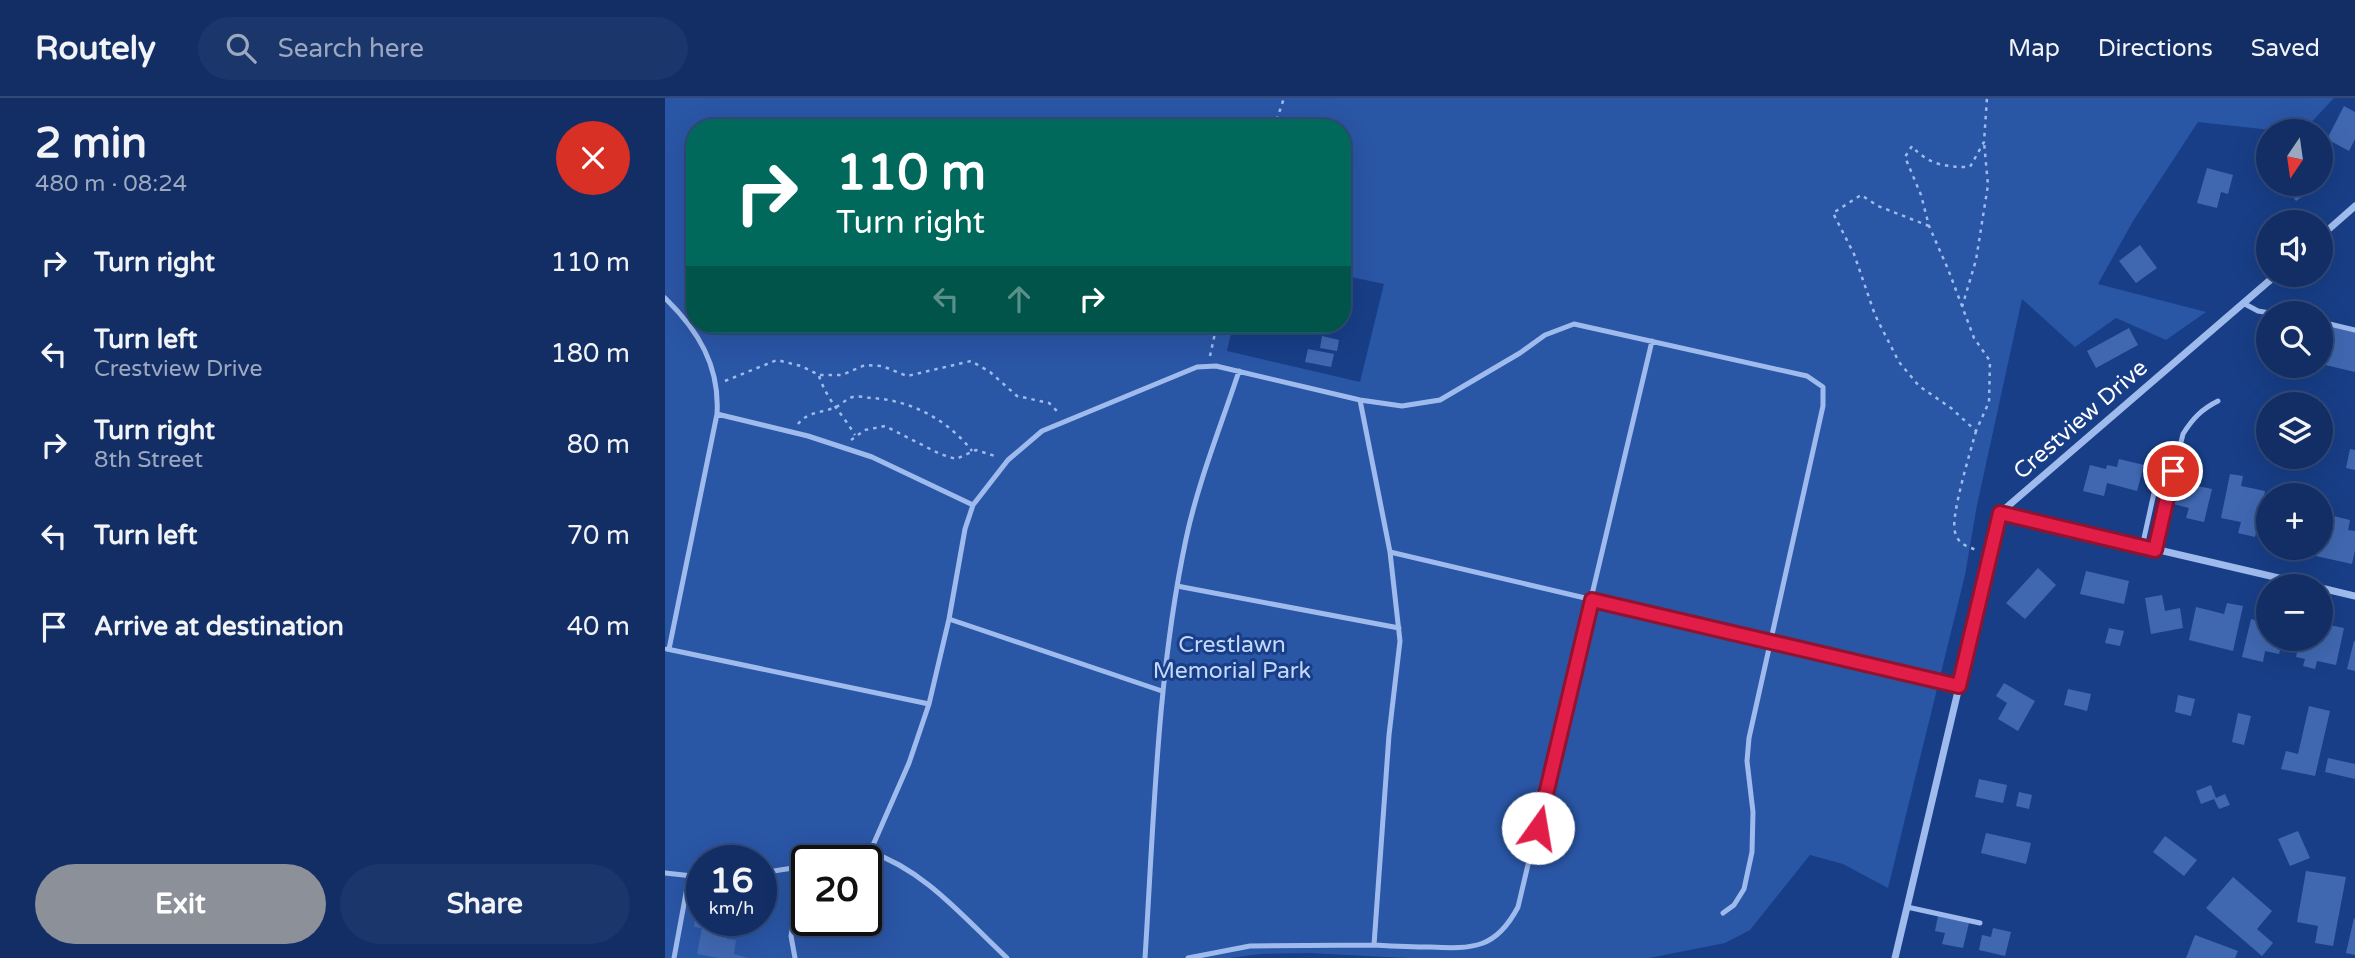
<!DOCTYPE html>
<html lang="en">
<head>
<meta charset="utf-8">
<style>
  :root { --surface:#122e65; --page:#1b366b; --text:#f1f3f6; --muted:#9ca8bf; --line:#314a79; --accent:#8c9099 }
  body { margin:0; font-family:"Varela Round",sans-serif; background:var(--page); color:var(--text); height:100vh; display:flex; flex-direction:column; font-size:26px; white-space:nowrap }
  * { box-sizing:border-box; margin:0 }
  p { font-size:23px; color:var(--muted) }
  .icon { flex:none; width:38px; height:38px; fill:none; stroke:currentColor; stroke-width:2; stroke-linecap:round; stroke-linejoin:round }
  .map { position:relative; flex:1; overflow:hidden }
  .side { display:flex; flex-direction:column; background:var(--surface); width:665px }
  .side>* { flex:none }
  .hud { position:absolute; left:21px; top:21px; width:665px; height:214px; border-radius:28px; box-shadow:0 7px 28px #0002,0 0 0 2px var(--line); background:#00695c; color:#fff; overflow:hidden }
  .needle { width:46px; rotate:193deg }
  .buttons { position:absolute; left:1591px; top:21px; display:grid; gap:14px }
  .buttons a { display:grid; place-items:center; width:77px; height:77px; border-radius:50%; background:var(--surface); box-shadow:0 7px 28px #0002,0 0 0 2px var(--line); font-size:35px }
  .speed { position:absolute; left:21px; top:747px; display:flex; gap:14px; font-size:35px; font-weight:700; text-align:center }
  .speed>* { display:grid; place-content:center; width:91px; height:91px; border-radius:50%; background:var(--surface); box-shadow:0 7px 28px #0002,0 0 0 2px var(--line); line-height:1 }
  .speed small { font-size:18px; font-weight:400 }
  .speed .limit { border:4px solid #111; border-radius:10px; background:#fff; color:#111 }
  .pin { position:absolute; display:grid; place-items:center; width:60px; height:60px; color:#fff; margin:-30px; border:4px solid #fff; border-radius:50%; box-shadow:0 2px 7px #0007 }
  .me { position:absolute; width:77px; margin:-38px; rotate:13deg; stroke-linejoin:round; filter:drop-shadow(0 0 5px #0008) }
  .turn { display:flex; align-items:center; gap:24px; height:147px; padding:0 35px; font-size:32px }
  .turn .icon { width:91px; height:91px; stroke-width:2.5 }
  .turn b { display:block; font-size:49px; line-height:60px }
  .lanes { display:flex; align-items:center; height:66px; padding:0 35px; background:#0003; justify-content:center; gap:35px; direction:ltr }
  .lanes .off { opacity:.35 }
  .round { display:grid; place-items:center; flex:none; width:74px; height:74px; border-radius:37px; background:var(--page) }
  .summary { display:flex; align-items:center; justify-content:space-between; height:119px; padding:0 35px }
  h1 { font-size:42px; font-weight:700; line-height:52px }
  .cta { display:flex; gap:14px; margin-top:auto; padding:14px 35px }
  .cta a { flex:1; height:80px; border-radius:42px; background:var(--accent); color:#fff; font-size:28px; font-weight:700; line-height:80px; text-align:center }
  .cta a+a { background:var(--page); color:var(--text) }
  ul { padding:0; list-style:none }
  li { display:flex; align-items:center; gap:21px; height:91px; padding:0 35px }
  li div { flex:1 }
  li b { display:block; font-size:26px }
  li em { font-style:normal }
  header { display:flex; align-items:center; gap:42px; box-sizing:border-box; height:98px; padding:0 35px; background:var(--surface); border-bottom:2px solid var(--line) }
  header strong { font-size:33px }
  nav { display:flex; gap:38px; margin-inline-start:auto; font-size:24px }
  .search { width:490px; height:63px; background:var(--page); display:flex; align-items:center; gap:18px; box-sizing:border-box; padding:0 24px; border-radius:38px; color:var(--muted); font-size:26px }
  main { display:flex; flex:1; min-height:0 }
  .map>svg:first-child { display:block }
  .green { fill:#2a56a6; fill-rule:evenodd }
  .building { fill:#4068b1 }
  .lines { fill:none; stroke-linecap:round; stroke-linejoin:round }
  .path { stroke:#9fbbed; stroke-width:2.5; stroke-dasharray:3.5 5; stroke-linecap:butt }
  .lane { stroke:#9fbbed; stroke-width:5 }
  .street { stroke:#9fbbed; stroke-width:7 }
  .route-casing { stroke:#92132f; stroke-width:18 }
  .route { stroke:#e11d48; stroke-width:12 }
  .labels { text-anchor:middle; stroke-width:6; stroke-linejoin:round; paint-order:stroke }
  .street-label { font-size:23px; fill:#fff; stroke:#183e87 }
  .park-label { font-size:23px; fill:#c4d8fa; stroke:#183e87 }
</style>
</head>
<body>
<header>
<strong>Routely</strong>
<div class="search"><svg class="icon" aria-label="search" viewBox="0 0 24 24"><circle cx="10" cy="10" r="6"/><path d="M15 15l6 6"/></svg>Search here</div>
<nav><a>Map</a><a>Directions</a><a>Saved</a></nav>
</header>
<main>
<section class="side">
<div class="summary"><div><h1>2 min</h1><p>480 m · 08:24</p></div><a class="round" style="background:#d93025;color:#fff"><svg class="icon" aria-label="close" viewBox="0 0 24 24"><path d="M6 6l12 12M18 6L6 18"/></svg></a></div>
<ul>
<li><svg class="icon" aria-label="right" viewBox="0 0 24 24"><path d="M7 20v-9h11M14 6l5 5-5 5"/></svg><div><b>Turn right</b></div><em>110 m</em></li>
<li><svg class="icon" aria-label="left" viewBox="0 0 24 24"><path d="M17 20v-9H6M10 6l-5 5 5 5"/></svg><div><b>Turn left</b><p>Crestview Drive</p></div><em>180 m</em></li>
<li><svg class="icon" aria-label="right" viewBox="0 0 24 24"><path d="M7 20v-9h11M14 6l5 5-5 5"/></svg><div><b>Turn right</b><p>8th Street</p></div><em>80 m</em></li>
<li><svg class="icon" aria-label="left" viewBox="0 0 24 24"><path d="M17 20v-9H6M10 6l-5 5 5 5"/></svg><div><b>Turn left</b></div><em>70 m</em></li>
<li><svg class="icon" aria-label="arrive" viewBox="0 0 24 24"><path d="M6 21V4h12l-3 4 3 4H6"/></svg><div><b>Arrive at destination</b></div><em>40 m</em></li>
</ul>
<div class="cta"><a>Exit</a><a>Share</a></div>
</section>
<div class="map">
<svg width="1690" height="860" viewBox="0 0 1690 860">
  <rect width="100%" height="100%" fill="#183e87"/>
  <path class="green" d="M0 0H1669L1638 33H1615L1533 24 1468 123 1433 186 1541 214 1501 242 1451 220 1410 249 1357 201 1312 407 1300 477 1223 790 1178 766 1145 757 1085 832 1060 845 984 860H741L644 855 595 856 566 860H0ZM30 30H677V177L719 186 695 284 562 253 568 226H30ZM37 763H96V822H37ZM142 763H201V822H142Z"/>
  <path class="building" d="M1679 8 1690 14V41L1684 53 1662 41Z
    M1542 70 1568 77 1563 96 1556 94 1552 110 1532 105Z
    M1618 86H1655L1631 103Z
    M1475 147 1492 170 1471 185 1454 163Z
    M1662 228 1690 234V274L1656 266Z
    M1464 230 1473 247 1431 270 1422 253Z
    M657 238 674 242 672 253 655 250Z
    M643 251 669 256 666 269 640 264Z
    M1685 351 1690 352V372L1681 370Z
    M1454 361 1479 367 1472 393 1442 385 1439 398 1418 393 1425 367 1441 371 1442 367 1452 369Z
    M1513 363 1532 367 1528 387 1547 391 1539 424 1521 420 1524 410 1504 405Z
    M1565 376 1578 378 1576 388 1600 393 1590 439 1573 435 1576 424 1556 420Z
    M1660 416 1685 422 1683 432 1690 433V452L1687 466 1651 458 1653 450H1656V437Z
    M1373 470 1391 487 1360 521 1341 505Z
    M1421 473 1464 483 1459 506 1415 496Z
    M1497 497 1500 513 1515 510 1518 530 1486 536 1480 500Z
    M1562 505 1578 508 1568 553 1524 542 1531 509 1559 516Z
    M1586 521 1603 525V541H1618L1614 556 1600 553 1598 564 1577 559Z
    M1660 526 1679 530 1671 567 1652 563 1650 571 1638 568 1640 561 1631 559 1635 541H1656Z
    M1444 530 1459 533 1455 548 1440 545Z
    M1689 543H1690V573L1682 571Z
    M1339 585 1370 603 1353 633 1333 621 1342 605 1331 598Z
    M1403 591 1426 596 1422 613 1399 607Z
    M1513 597 1530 601 1526 618 1510 614Z
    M1644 608 1665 613 1650 678 1616 671 1621 653 1633 656Z
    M1573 615 1586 618 1579 647 1567 644Z
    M1663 660 1690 666V681L1660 674Z
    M1314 681 1342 687 1338 705 1310 699Z
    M1546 687 1551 700 1560 696 1565 707 1554 711 1549 701 1536 706 1531 693Z
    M1354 694 1367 697 1364 711 1351 708Z
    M1633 733 1645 760 1625 768 1613 741Z
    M1321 735 1366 745 1361 766 1316 755Z
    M1500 738 1532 762 1519 778 1488 754Z
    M1641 773 1681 779 1668 848 1650 845 1653 828 1632 824Z
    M1568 779 1607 813 1592 831 1608 845 1597 858 1541 810Z
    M35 790 37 822H58L56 832 63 833 62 841 71 842 69 856 83 860H53L32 856 37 830 29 829Z
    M1273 818 1304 825 1298 850 1277 846 1280 835 1270 833Z
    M1689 820 1690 821V857L1681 855Z
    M1328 830 1346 834 1340 858 1314 852 1317 837 1326 839Z
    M1530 837 1573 853 1570 860H1521Z"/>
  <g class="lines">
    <path class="path" d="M609 30 619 0
      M1264 128 1213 108 1196 97 1168 115 1189 156 1210 217 1234 264 1254 288 1286 310 1311 333 1324 304 1325 263 1309 240 1283 171 1264 128 1256 97 1240 59 1247 48C1263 67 1281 69 1305 69L1319 44 1322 0
      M1297 209 1311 162 1323 87 1319 44
      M545 258 552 226
      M154 278C163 304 177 315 190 337
      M60 283 112 262 136 268 154 277H177L200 267 217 268 242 278 306 263 325 274 352 298 384 305 395 316
      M133 326C143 313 158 315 171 309 176 307 180 302 185 300 190 297 199 299 206 300 246 302 283 322 307 353
      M1311 333C1306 352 1285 419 1290 434 1293 447 1304 449 1314 453
      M186 342 200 332 220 328 275 356 291 361 311 352 333 359"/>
    <path class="lane" d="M0 200C33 232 55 268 52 316
      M1578 205 1593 213 1605 215
      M1656 224 1690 232
      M308 407 343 362 377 333 532 269 551 268 695 302 737 308 775 302 855 255 880 237 909 226 1142 278 1158 289V308L1084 640 1082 663 1088 714 1087 754 1079 791 1069 807 1058 815
      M1477 449 1491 386
      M1490 452 1518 336C1528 320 1537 311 1553 303
      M725 454 1294 588
      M512 488 734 530
      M284 521 497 593
      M2 551 264 606 244 665 205 754 163 763
      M4 551 52 316 143 338 207 359 308 407 300 431 284 521 264 606
      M205 754C260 772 300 821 342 860
      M0 775 37 779
      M96 775 141 768
      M1242 809 1315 825
      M709 847C727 848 746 849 765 849 808 851 831 851 853 809L987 243
      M9 860 24 779
      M130 860 126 838 138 769
      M480 860C489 720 492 578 521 441 533 384 556 328 574 273
      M523 860 585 848 709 847 724 637 735 543 725 454 695 302"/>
    <path class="street" d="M1656 138 1690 108
      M1335 415 1648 488
      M1656 490 1690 498
      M1230 860 1335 415 1611 177"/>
  </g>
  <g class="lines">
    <g class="route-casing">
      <path id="route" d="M873 730 927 502 1294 588 1335 415 1490 452 1508 373"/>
    </g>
    <use href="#route" class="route"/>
  </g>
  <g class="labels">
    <g class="street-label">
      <text transform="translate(1415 321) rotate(-41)" y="8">Crestview Drive</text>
    </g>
    <g class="park-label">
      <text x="567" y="554">Crestlawn<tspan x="567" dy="26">Memorial Park</tspan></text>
    </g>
  </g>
</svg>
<div class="buttons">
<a><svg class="needle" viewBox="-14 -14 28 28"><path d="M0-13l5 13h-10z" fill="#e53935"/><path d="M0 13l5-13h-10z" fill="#9ca8bf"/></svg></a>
<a><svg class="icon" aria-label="sound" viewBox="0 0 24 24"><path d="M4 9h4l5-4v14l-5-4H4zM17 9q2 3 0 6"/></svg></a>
<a><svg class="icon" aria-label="search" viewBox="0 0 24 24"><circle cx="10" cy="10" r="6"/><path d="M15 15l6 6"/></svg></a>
<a><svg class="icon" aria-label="layers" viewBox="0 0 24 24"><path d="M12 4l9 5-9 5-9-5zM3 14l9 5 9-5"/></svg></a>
<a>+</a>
<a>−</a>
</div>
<div class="speed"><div>16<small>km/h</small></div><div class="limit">20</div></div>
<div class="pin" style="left:1508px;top:373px;background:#d93025"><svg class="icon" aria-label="arrive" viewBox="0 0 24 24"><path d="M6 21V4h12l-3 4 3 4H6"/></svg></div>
<svg class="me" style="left:873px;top:730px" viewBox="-20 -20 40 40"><circle r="19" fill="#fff"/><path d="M0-13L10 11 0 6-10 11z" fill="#e11d48"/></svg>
<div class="hud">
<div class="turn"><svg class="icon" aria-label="right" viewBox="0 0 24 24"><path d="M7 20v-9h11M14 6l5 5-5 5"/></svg><div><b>110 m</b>Turn right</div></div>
<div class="lanes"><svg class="icon off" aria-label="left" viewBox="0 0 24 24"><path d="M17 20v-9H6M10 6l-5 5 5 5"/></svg><svg class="icon off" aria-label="ahead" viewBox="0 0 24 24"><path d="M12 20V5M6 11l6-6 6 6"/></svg><svg class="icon" aria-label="right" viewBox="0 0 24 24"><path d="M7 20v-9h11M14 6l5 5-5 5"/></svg></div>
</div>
</div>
</main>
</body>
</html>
